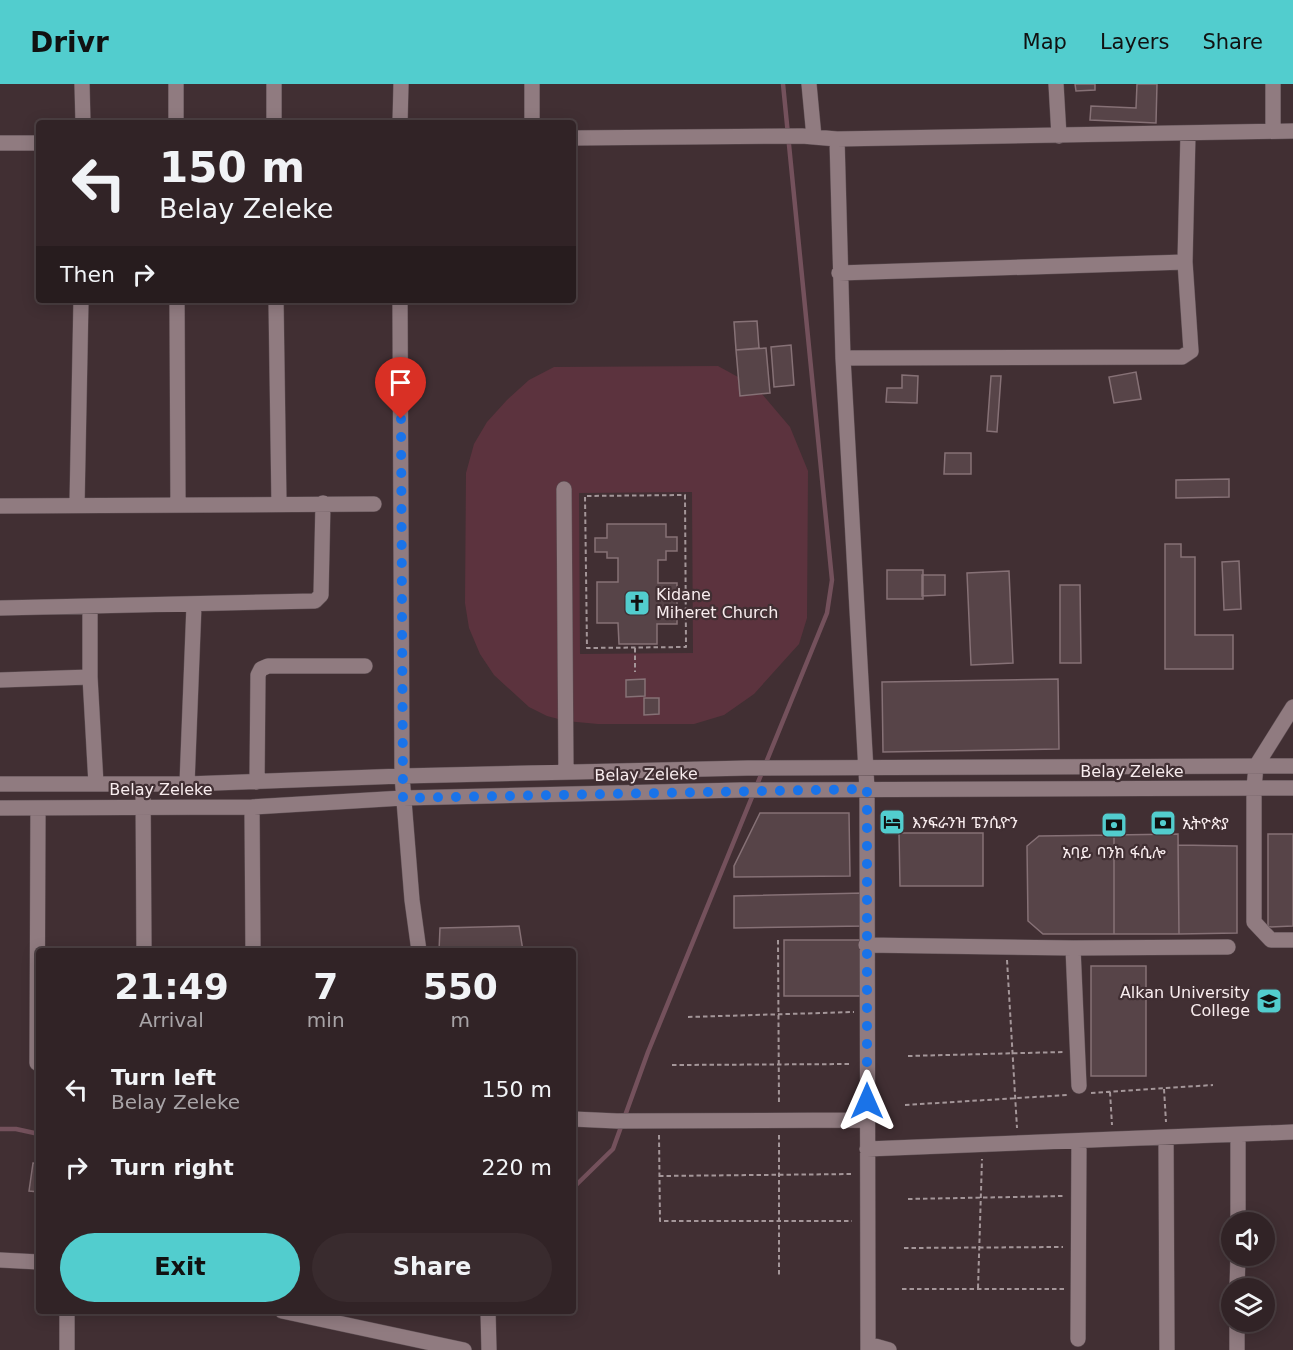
<!DOCTYPE html>
<html lang="en">
<head>
<meta charset="utf-8">
<style>
  :root { --surface:#312326; --page:#392b2e; --text:#f1f3f6; --muted:#a8a4a7; --line:#4c4043; --accent:#52cdce }
  body { margin:0; font-family:"DejaVu Sans","Noto Sans Ethiopic",sans-serif; background:var(--page); color:var(--text); height:100vh; display:flex; flex-direction:column; font-size:22px; white-space:nowrap }
  * { box-sizing:border-box; margin:0 }
  p { font-size:20px; color:var(--muted) }
  .icon { flex:none; width:33px; height:33px; fill:none; stroke:currentColor; stroke-width:2; stroke-linecap:round; stroke-linejoin:round }
  .map { position:relative; flex:1; overflow:hidden }
  .sheet { position:absolute; left:36px; top:864px; width:540px; height:366px; display:flex; flex-direction:column; background:var(--surface); border-radius:6px; box-shadow:0 3px 15px #0003,0 0 0 2px var(--line) }
  .sheet>* { flex:none }
  .guide { position:absolute; left:36px; top:36px; width:540px; height:183px; border-radius:6px; box-shadow:0 3px 15px #0003,0 0 0 2px var(--line); background:#312326; color:var(--text); overflow:hidden }
  .fabs { position:absolute; left:1221px; top:1128px; display:grid; gap:12px }
  .fabs a { display:grid; place-items:center; width:54px; height:54px; border-radius:50%; background:var(--surface); box-shadow:0 3px 15px #0003,0 0 0 2px var(--line); font-size:30px }
  .pin { position:absolute; display:grid; place-items:center; width:51px; height:51px; color:#fff; margin:-62px -26px; border-radius:50% 50% 50% 0; rotate:-45deg; box-shadow:0 0 6px #0007 }
  .pin .icon { rotate:45deg }
  .me { position:absolute; width:66px; margin:-33px; rotate:0deg; stroke-linejoin:round; filter:drop-shadow(0 0 4px #0008) }
  .turn { display:flex; align-items:center; gap:21px; height:126px; padding:0 24px; font-size:27px }
  .turn .icon { width:78px; height:78px; stroke-width:2.5 }
  .turn b { display:block; font-size:42px; line-height:51px }
  .then { display:flex; align-items:center; height:57px; padding:0 24px; background:#0003; gap:12px; font-size:22px }
  .eta { display:flex; justify-content:space-evenly; align-items:center; height:102px; text-align:center }
  .eta b { font-size:36px; font-weight:700; line-height:42px }
  .primary-button { display:flex; gap:12px; margin-top:auto; padding:12px 24px }
  .primary-button a { flex:1; height:69px; border-radius:36px; background:var(--accent); color:#111; font-size:24px; font-weight:700; line-height:69px; text-align:center }
  .primary-button a+a { background:var(--page); color:var(--text) }
  ul { padding:0; list-style:none }
  li { display:flex; align-items:center; gap:18px; height:78px; padding:0 24px }
  li div { flex:1 }
  li b { display:block; font-size:22px }
  li em { font-style:normal }
  header { display:flex; align-items:center; gap:36px; box-sizing:border-box; height:84px; padding:0 30px; background:var(--accent); color:#111 }
  header strong { font-size:28px }
  nav { display:flex; gap:33px; margin-inline-start:auto; font-size:21px }
  .map>svg:first-child { display:block }
  .green { fill:#5c333e; fill-rule:evenodd }
  .lines { fill:none; stroke-linecap:round; stroke-linejoin:round }
  .stream { stroke:#74515c; stroke-width:4.5 }
  .building { fill:#574448; stroke:#867176; stroke-width:1.5 }
  .minor-casing { stroke:#5d4e52; stroke-width:16 }
  .path { stroke:#a49699; stroke-width:2; stroke-dasharray:4.5 3; stroke-linecap:butt }
  .minor { stroke:#907b80; stroke-width:15 }
  .route { stroke:#1a73e8; stroke-width:10; stroke-dasharray:0 18 }
  .labels { text-anchor:middle; stroke-width:4.5; stroke-linejoin:round; paint-order:stroke }
  .poi-label { font-size:16px; fill:#f8ecee; stroke:#412f33; text-anchor:start }
  .street-label { font-size:16px; fill:#f8ecee; stroke:#412f33 }
</style>
</head>
<body>
<header>
<strong>Drivr</strong>
<nav><a>Map</a><a>Layers</a><a>Share</a></nav>
</header>
<div class="map">
<svg width="1293" height="1266" viewBox="0 0 1293 1266">
  <rect width="100%" height="100%" fill="#412f33"/>
  <path class="green" d="M718 282 738 293 740 312 762 310 790 343 808 387 807 534 799 560 754 610 724 631 694 640H598L566 637 547 632 529 623 494 591 480 570 469 544 465 519 466 389 474 360 487 338 507 316 529 296 554 283ZM692 408 693 569 580 570 579 409Z"/>
  <g class="lines">
    <path class="stream" d="M0 1045H16L39 1050
      M573 1104 613 1065 648 968 827 529 832 496 783 0"/>
  </g>
  <path class="building" d="M1075 0H1095V6L1076 7Z
    M1137 0H1157L1156 39 1090 36 1091 22 1136 24Z
    M757 237 759 264 736 266 734 238Z
    M791 261 794 301 774 303 771 263Z
    M766 264 770 309 740 312 736 266Z
    M1136 288 1141 315 1114 319 1109 293Z
    M902 291 918 292 917 319 886 318 887 304H902Z
    M991 292H1001L997 348 987 347Z
    M945 369H971V390H944Z
    M1229 395V413L1176 414V396Z
    M607 440H666V453H677V467H666V476H658V499H677V540H657V560H619L618 539H597V498H618V474H607V468H595V454H607Z
    M1165 460H1181V473H1195V551H1233V585H1165Z
    M1239 477 1241 525 1224 526 1222 478Z
    M887 486H923V515H887Z
    M1009 487 1013 579 971 581 967 489Z
    M922 491H945V511L922 512Z
    M1060 501H1080L1081 579H1060Z
    M645 595V612L626 613V596Z
    M1058 595 1059 665 883 668 882 598Z
    M644 614H659V630L644 631Z
    M760 729H849L850 792 734 793V782Z
    M899 749H983V802H900Z
    M1178 750 1179 850H1114V751Z
    M1268 750H1293V842L1268 843Z
    M1114 751V850H1043L1028 837 1027 762 1039 752Z
    M1178 761 1237 762V849L1179 850Z
    M864 809V842L734 844V812Z
    M519 842 523 867H439L440 844Z
    M784 856H864V912H784Z
    M1091 882H1146V992H1091Z
    M33 1079 39 1080V1108L29 1107Z"/>
  <g class="lines">
    <g class="minor-casing">
      <path id="minor" d="M82 0 83 39
        M176 0V39
        M274 0V39
        M532 0V39
        M809 0 814 53
        M1056 0 1059 52
        M400 39 401 0
        M1273 47V0
        M573 54 802 52 837 55 1293 47
        M837 55 843 274 867 705 868 1266
        M0 59H39
        M839 189 1185 178
        M177 216 178 420
        M276 216 279 420
        M400 216 402 692 412 816 419 867
        M843 274 1182 273 1191 267 1185 178 1188 50
        M564 405 566 688
        M77 421 81 216
        M0 422 374 420
        M90 523V593L96 700
        M0 524 315 517 321 511 323 419
        M0 596 90 593
        M1293 623 1256 682 1254 704V838L1271 856H1293
        M257 698 258 591 261 585 268 582H365
        M0 700H187L402 692 748 684 1293 682
        M143 700 144 867
        M187 700 194 521
        M252 723 253 867
        M0 724 252 723 403 714 740 706 1293 704
        M866 861 1073 864 1228 863
        M1073 864 1079 1002
        M37 979 38 725
        M573 1035 617 1037 867 1036
        M1166 1053 1167 1266
        M867 1065 1293 1048
        M1238 1138V1051
        M0 1176 39 1178
        M1237 1204 1238 1172
        M282 1227 464 1266
        M488 1227 489 1266
        M1078 1255 1079 1057
        M868 1260 889 1266
        M67 1266V1227
        M1237 1266V1238"/>
    </g>
    <path class="path" d="M685 411 686 563 587 564 585 412Z
      M635 564V588
      M778 856 779 1021
      M1007 876 1017 1044
      M688 933 854 928
      M908 972 1063 968
      M672 981 852 980
      M1164 1005 1166 1038
      M1110 1008 1112 1041
      M1091 1009 1213 1001
      M905 1021 1067 1011
      M659 1051 660 1137H852
      M779 1051V1192
      M659 1092 854 1090
      M908 1115 1064 1112
      M904 1164 1063 1163
      M978 1204 982 1075
      M902 1205H1064"/>
    <use href="#minor" class="minor"/>
  </g>
  <g class="lines">
    <path class="route" d="M401 335 403 714 867 705V1017"/>
  </g>
  <defs>
    <g id="church-square" transform="scale(1.35)"><rect x="-9" y="-9" width="18" height="18" rx="4" fill="#52cdce" stroke="#412f33"/><path d="M-1.2-6h2.4v3.5h3.3v2.4h-3.3V6h-2.4V-.1h-3.3v-2.4h3.3Z" fill="#111"/></g>
    <g id="hotel-square" transform="scale(1.35)"><rect x="-9" y="-9" width="18" height="18" rx="4" fill="#52cdce" stroke="#412f33"/><path d="M-6-4.5h1.5V1H6V5H4.5V3h-9V5H-6ZM-4 0a1.8 1.8 0 1 1 3.6 0ZM.5 0V-2.5h3Q6-2.5 6 0Z" fill="#111"/></g>
    <g id="bank-square" transform="scale(1.35)"><rect x="-9" y="-9" width="18" height="18" rx="4" fill="#52cdce" stroke="#412f33"/><path d="M-6-4H6V4H-6ZM0-2.3a2.3 2.3 0 1 0 0 4.6a2.3 2.3 0 1 0 0-4.6Z" fill="#111"/></g>
    <g id="university-square" transform="scale(1.35)"><rect x="-9" y="-9" width="18" height="18" rx="4" fill="#52cdce" stroke="#412f33"/><path d="M0-5L7-2L0 1L-7-2ZM-4 1L0 2.5L4 1V4Q0 6-4 4Z" fill="#111"/></g>
  </defs>
  <g fill-rule="evenodd">
    <use href="#church-square" x="637" y="519"/>
    <use href="#hotel-square" x="892" y="738"/>
    <use href="#bank-square" x="1163" y="739"/>
    <use href="#bank-square" x="1114" y="741"/>
    <use href="#university-square" x="1269" y="917"/>
  </g>
  <g class="labels">
    <g class="poi-label">
      <text x="656" y="516">Kidane<tspan x="656" dy="18">Miheret Church</tspan></text>
      <text x="912" y="744">እንፍራንዝ ፔንሲዮን</text>
      <text x="1182" y="745">ኢትዮጵያ</text>
      <text x="1114" y="774" text-anchor="middle">አባይ ባንክ ፋሲሎ</text>
      <text x="1250" y="914" text-anchor="end">Alkan University<tspan x="1250" dy="18">College</tspan></text>
    </g>
    <g class="street-label">
      <text x="1132" y="693">Belay Zeleke</text>
      <text transform="translate(646 690) rotate(-1)" y="6">Belay Zeleke</text>
      <text x="161" y="711">Belay Zeleke</text>
    </g>
  </g>
</svg>
<div class="fabs">
<a><svg class="icon" aria-label="sound" viewBox="0 0 24 24"><path d="M4 9h4l5-4v14l-5-4H4zM17 9q2 3 0 6"/></svg></a>
<a><svg class="icon" aria-label="layers" viewBox="0 0 24 24"><path d="M12 4l9 5-9 5-9-5zM3 14l9 5 9-5"/></svg></a>
</div>
<div class="pin" style="left:401px;top:335px;background:#d93025"><svg class="icon" aria-label="arrive" viewBox="0 0 24 24"><path d="M6 21V4h12l-3 4 3 4H6"/></svg></div>
<svg class="me" style="left:867px;top:1017px" viewBox="-20 -20 40 40"><path d="M0-17L14 15 0 8-14 15z" fill="#1a73e8" stroke="#fff" stroke-width="4"/></svg>
<div class="guide">
<div class="turn"><svg class="icon" aria-label="left" viewBox="0 0 24 24"><path d="M17 20v-9H6M10 6l-5 5 5 5"/></svg><div><b>150 m</b>Belay Zeleke</div></div>
<div class="then">Then<svg class="icon" aria-label="right" viewBox="0 0 24 24"><path d="M7 20v-9h11M14 6l5 5-5 5"/></svg></div>
</div>
<section class="sheet">
<div class="eta">
<div><b>21:49</b><p>Arrival</p></div>
<div><b>7</b><p>min</p></div>
<div><b>550</b><p>m</p></div>
</div>
<ul>
<li><svg class="icon" aria-label="left" viewBox="0 0 24 24"><path d="M17 20v-9H6M10 6l-5 5 5 5"/></svg><div><b>Turn left</b><p>Belay Zeleke</p></div><em>150 m</em></li>
<li><svg class="icon" aria-label="right" viewBox="0 0 24 24"><path d="M7 20v-9h11M14 6l5 5-5 5"/></svg><div><b>Turn right</b></div><em>220 m</em></li>
</ul>
<div class="primary-button"><a>Exit</a><a>Share</a></div>
</section>
</div>
</body>
</html>
